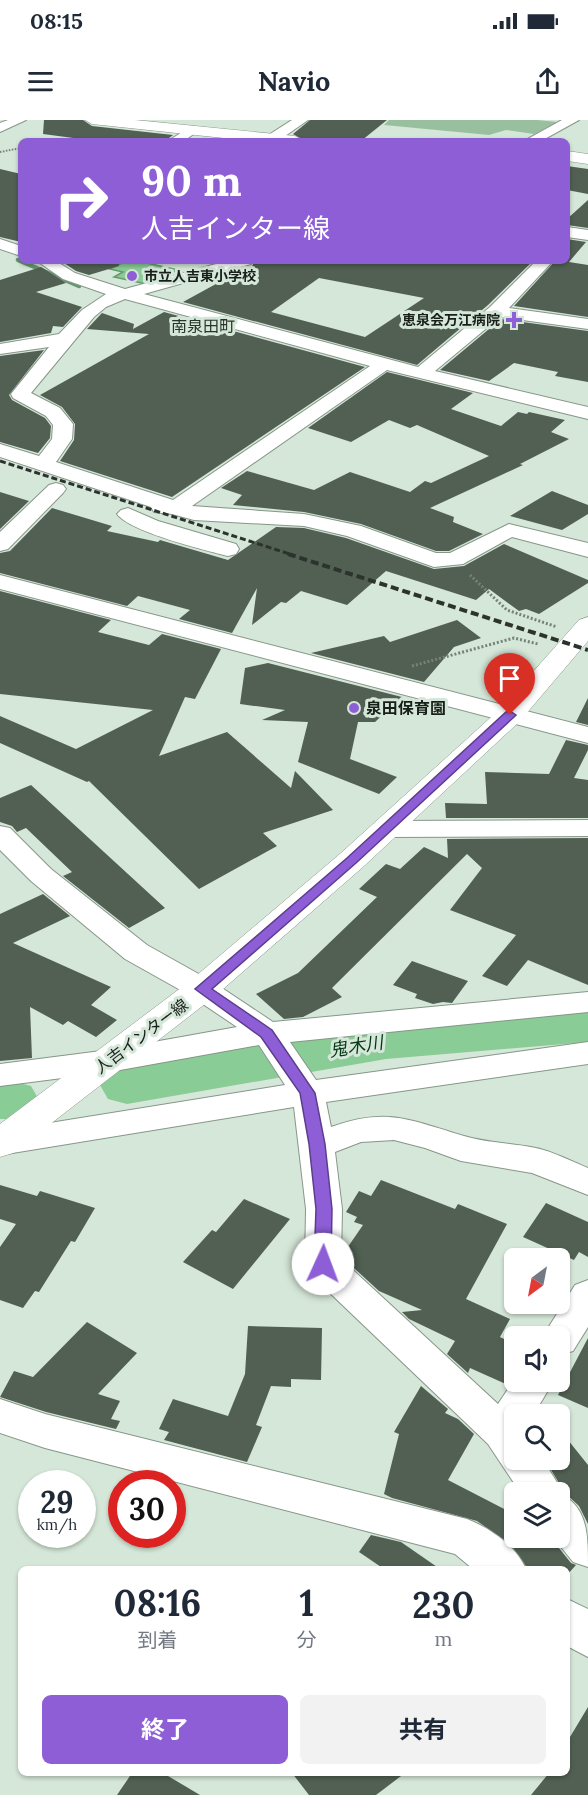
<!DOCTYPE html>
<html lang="ja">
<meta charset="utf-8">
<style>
:root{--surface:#fff;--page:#f2f2f3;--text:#1f2937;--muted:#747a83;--accent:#8e5ed7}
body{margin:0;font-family:Lora,"Noto Sans JP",serif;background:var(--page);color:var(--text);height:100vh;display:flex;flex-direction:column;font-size:22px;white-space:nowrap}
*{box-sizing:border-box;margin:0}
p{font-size:20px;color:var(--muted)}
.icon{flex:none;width:33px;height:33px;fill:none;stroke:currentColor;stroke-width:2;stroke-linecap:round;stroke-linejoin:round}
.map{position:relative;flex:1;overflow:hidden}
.side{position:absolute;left:18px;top:1446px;width:552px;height:210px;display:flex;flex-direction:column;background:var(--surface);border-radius:9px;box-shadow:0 2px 4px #0004}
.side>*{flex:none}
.hud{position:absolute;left:18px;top:18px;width:552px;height:126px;border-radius:9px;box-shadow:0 2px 4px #0004;background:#8e5ed7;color:#fff;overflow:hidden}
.needle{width:39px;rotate:212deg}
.buttons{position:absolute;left:504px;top:1128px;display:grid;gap:12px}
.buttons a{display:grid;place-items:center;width:66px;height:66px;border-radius:9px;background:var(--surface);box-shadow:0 2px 4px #0004;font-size:30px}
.speed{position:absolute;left:18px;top:1350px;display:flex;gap:12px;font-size:30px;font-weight:700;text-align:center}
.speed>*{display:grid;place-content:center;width:78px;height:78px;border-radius:50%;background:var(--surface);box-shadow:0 2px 4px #0004;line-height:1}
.speed small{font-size:15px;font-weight:400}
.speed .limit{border:9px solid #d22;background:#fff;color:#111}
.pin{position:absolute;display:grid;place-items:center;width:51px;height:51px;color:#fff;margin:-62px -26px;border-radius:50% 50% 50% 0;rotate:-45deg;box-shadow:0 0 6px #0007}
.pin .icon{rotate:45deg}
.me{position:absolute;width:66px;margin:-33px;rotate:2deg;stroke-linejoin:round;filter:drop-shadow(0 0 4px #0008)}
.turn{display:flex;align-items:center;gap:21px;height:126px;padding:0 24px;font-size:27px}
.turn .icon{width:78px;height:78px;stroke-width:2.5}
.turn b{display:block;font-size:42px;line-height:51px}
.eta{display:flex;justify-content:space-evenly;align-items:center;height:102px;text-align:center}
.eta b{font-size:36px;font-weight:700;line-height:42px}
.button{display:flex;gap:12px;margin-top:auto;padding:12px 24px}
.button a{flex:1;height:69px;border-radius:9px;background:var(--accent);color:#fff;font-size:24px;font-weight:700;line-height:69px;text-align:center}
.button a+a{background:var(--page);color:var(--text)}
.status{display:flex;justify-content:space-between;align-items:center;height:42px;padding:0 30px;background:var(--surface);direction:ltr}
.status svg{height:16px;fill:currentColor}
header{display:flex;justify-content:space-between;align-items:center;height:78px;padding:0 24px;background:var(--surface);font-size:27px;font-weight:700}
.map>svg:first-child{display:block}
</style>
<div class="status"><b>08:15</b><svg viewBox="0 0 49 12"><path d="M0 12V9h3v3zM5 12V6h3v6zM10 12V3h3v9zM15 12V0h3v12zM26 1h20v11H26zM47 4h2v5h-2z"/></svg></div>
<header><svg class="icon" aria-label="menu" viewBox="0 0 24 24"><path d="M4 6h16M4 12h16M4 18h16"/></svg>Navio<svg class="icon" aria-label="share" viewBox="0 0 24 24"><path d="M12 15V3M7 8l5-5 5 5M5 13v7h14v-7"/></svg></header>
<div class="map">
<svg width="588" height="1675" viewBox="0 0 588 1675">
<rect width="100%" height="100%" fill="#d5e7d8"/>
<path fill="#98c09e" d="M389,0H537L557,2L534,14L506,10L489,15L384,5Z"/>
<path fill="#89cc95" stroke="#679870" stroke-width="1.5" d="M126,141H138L178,150L146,164L114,157L123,152L110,149Z"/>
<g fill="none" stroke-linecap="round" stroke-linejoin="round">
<path stroke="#679870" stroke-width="4.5" d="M18,140L79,166"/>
<g fill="#89cc95" fill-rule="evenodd">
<path d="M588,886V922L386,939L127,984L108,979L100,965L108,951L127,946L386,903Z"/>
<path d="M0,961H12L31,966L39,980L31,994L12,999H0Z"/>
</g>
</g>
<g fill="#516053" fill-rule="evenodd">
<path d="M44,0H83L92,6L173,15L165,21H96L43,14Z"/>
<path d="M310,0H387L361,21H305L293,14Z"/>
<path d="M567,46L588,49V74L567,70Z"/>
<path d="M0,49L21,54V122L0,117Z"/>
<path d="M588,80V108L567,105V99Z"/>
<path d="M567,119L586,122L569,142L588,145V197L514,186L555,141H567Z"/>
<path d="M61,141H118L119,146L89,155L76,151Z"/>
<path d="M255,141H533L488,185L417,245L183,182L225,159L215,156L252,146ZM319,158L424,178L365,217L271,192Z"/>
<path d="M41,147L66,163L36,172L82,187L63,207L53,206L51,213L0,222V160Z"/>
<path d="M164,192L365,247L172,377L60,341L74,320L75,304L62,287L40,275L149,214L87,209L102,193L134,204L133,209Z"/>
<path d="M501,199L588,211V262L555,256L558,252L514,243L489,261L440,250Z"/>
<path d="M44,230L9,275L12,280L45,298L51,306L50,318L38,333L0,322V236Z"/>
<path d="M387,252L473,273L451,289L501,306L518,292L527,294L529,292L565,300L551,312L569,319L520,344L523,345L430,388L454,397L453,402L483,414L449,431H436L361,404L304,392L233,385L242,375L221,368L247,351L314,370L350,352L410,372L425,361L431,363L489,336L417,305L410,308L389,300L351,322L308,308Z"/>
<path d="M552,371L588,385V394L562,410L510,396Z"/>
<path d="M0,372L29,381L0,409Z"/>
<path d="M52,388L112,406L107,411L158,422L160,420L228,440L276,407L304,408L346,418L434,449L464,446L504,424L588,460V463L539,494L526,489L519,491L489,469L476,480L386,451L347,485L301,471L286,483L281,482L252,505L257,468L232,513L179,499L190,490L138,476L127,486L0,453V433L10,431Z"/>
<path d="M0,471L111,500L98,512L149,525L162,514L221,529L195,579L185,577L159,636L227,612L291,668L295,651L333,690L263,713L277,726L199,769L89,661L87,662L0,623V596L76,629L153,590L0,574Z"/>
<path d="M457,500L481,518L454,527L424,562L311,533L384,516L390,522Z"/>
<path d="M268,543L402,577L375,602H358L350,639L397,657L379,674L298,642L308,602L262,600L285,590L240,584L245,548Z"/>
<path d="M588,578V605L576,602Z"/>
<path d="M566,620L588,625V630L574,658L588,660V698H446L445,683L487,684L485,652L549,654Z"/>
<path d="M31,665L165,788L129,808L63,756L72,752L26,708L17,712L12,706L0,702V678Z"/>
<path d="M588,718V865L528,840L507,866L482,856L516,815L450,790L482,748L467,734L332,868L342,877L303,897L284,899L256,874L298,853L377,777L359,769L386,744L400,749L424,727L448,738L447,719Z"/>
<path d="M43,774L70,796L13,823L111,867L91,885L117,900L96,917L68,901L63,905L30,887L32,938L0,941V794Z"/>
<path d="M412,841L468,861L452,883L443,882L433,884L415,878L417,874L393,865Z"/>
<path d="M381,1060L455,1089L458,1084L507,1104L466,1179L510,1199L500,1217L514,1224V1258L508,1265L470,1248L468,1253L447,1234L455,1221L409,1199L402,1192L422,1190L379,1171L343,1138V1134L363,1105L354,1102L357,1097L346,1092L359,1071L371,1076Z"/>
<path d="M0,1065L37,1076L40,1071L95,1088L75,1122L71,1121L39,1172L35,1171L23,1188L0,1180V1127L16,1104L0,1099Z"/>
<path d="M244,1079L290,1099L233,1169L183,1142L212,1110L216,1112Z"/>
<path d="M546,1083L588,1102V1137L579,1132L574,1140L523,1117Z"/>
<path d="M87,1202L137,1233L98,1274L120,1281L111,1299L120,1301L116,1309L46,1292L0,1277L14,1251L33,1257Z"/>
<path d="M248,1206L322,1208L321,1260L291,1259V1267L271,1266L256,1305L262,1307L247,1342L164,1320L169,1312L159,1309L173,1279L228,1296L245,1254Z"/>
<path d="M588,1218V1288L558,1275Z"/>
<path d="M421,1266L448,1289L445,1293L458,1299L474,1314L448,1360L514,1394V1418H551L571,1443L576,1445L567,1455V1449H528L510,1424L477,1401L392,1378L384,1374L399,1314L394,1312Z"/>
<path d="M560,1310L588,1345V1404L579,1386L565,1373L545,1340H560Z"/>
<path d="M371,1415L401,1422L440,1449H384L359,1432Z"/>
<path d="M588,1587V1675H531L549,1653H567V1622Z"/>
<path d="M132,1653H163L200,1675H117Z"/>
<path d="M292,1653H405L376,1675H309Z"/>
</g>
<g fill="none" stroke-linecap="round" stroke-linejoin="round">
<g stroke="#869689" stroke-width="2">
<g id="minor">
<path d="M8,0H26L0,12V3Z"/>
<path d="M292,0H308L278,21H267V16Z"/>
<path d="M562,0H579L541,21H524Z"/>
<path d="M192,6L199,10L184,21H168Z"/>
<path d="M567,107L588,110V120L567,117Z"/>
<path d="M0,119L21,126V136L0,129Z"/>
<path d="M37,141H56L75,153L125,169L227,141H253L251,144L144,174L418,247L490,187L536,141H553L509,188L588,199V209L500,197L435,251L588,287V299L387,250L192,386L304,394L361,406L436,433H450L509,404L588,423V437L512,417L463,444L434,447L347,416L304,406L194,400L172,394L154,392L151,387L0,337V324L39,336L52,319L53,305L46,296L13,278L11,274L49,227L0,234V224L59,214L82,190L106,174L63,159ZM125,179L370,246L173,380L56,342L72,319L73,304L60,288L31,273L94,197L106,187Z"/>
<path d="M56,363L63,365L66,369L63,373L8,429L0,431V412L49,365Z"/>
<path d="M128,388L158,401L236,424L239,429L236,434L228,436C204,430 130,412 117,394L121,390Z"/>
<path d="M0,455L588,607V623L0,469Z"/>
<path d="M588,700V716L386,717L376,715L372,709L376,703L386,701Z"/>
<path d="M0,706L10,708L51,749L147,825L213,862L273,902L588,872V892L290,922L316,960L588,922V944L326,982L331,1007C388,987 409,1000 464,1016C487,1023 513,1023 536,1028C554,1032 571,1041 588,1048V1075L532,1053L461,1041L425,1028L394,1020L361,1022L335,1032L342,1089L341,1139L498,1284L514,1260V1262H553L534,1294H514V1340H543L563,1372L562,1375C588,1388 588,1416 588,1447L573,1442L554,1418H560V1372H520L488,1324L310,1154L305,1144L306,1089L294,987L0,1035V1011L285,965L259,925L109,952L0,966V944L109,930L237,907L191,876L125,839L31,761L0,730Z"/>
<path d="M588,1160V1207L573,1231L560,1235V1216H543L575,1165Z"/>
<path d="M0,1279L45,1294L467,1399C490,1408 516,1426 526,1449H473L455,1434L45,1328L0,1313Z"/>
<path d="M567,1479L588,1489V1537L567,1526Z"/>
</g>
</g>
<g stroke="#869689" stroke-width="1">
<path id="major" d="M588,497V521L520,601L363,747L214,877L13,1033L0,1037V1004L190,861L341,733L500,589L579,500Z"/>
</g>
<g stroke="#869689" stroke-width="1">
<g id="highway">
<path d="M85,0H135L295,16L303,21H252L92,4Z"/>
<path d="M567,31L588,34V44L567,41Z"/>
</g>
</g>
<path stroke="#768278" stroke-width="2" stroke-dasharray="1.5 1.5" stroke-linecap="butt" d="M0,32L21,28"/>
<g stroke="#768278" stroke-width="3" stroke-dasharray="2 2" stroke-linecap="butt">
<path d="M470,455L507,490L557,507"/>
<path d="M412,546L514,518L538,524"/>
</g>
<use href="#minor" fill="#fff" fill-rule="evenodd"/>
<use href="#major" fill="#fff" fill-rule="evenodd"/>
<use href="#highway" fill="#fff" fill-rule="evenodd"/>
<path stroke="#2c332d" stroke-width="3" stroke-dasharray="6 3" stroke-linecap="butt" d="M0,341L293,435"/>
<path stroke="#2c332d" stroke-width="4" stroke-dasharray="8 4" stroke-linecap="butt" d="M288,434L588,530"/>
</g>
<path fill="#8e5ed7" stroke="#5c3d8c" stroke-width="1.5" d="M510,591L516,595L514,597L356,743L212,869L272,910L315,973L325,1024L332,1089L331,1144L328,1149L323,1151L317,1149L314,1144L316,1089L309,1024L300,973L261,917L195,869L347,738L506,592Z"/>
<g fill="#8e5ed7" stroke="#d5e7d8" stroke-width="2">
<circle cx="132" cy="156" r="6"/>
<path d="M511 191h6v6h6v6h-6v6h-6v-6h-6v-6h6z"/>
<circle cx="354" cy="588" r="6"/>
</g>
<g text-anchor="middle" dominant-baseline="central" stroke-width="6" stroke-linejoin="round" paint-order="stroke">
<g font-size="14" font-weight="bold" fill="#181e19" stroke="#d5e7d8" text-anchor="start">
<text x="144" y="156">市立人吉東小学校</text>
<text x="500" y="200" text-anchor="end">恵泉会万江病院</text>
</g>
<g font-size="16" fill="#28362a" stroke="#d5e7d8">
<text x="203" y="206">南泉田町</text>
</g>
<g font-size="16" font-weight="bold" fill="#181e19" stroke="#d5e7d8" text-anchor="start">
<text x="366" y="588">泉田保育園</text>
</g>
<g font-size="16" fill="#181e19" stroke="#d5e7d8">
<text transform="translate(141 916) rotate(-37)">人吉インター線</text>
</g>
<g font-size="18" font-style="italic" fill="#053916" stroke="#d5e7d8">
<text transform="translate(356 926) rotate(-9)">鬼木川</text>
</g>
</g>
</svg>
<div class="buttons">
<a><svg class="needle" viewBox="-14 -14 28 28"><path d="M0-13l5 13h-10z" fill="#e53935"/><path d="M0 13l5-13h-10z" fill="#747a83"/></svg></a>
<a><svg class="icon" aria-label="sound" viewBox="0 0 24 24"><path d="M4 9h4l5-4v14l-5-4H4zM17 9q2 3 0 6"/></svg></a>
<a><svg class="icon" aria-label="search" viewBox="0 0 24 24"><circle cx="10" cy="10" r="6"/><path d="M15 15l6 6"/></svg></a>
<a><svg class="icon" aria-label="layers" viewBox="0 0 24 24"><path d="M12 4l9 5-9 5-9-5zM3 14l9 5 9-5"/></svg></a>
</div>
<div class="speed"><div>29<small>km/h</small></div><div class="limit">30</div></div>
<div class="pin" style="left:510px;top:595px;background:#d93025"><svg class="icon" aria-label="arrive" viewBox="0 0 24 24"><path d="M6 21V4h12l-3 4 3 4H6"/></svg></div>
<svg class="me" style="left:323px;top:1144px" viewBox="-20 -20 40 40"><circle r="19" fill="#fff"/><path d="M0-13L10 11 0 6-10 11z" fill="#8e5ed7"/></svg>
<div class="hud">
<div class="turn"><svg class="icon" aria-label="right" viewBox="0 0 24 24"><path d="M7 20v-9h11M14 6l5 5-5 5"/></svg><div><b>90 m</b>人吉インター線</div></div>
</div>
<section class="side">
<div class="eta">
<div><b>08:16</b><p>到着</p></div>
<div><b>1</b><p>分</p></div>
<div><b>230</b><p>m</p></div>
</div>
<div class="button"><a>終了</a><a>共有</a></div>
</section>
</div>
